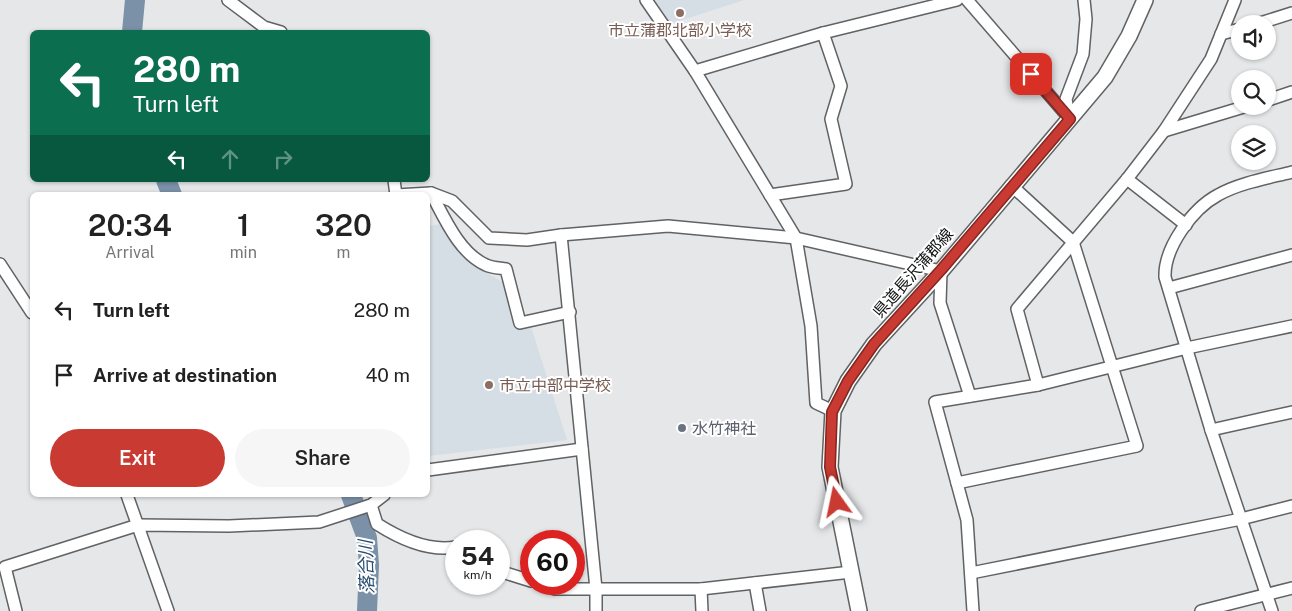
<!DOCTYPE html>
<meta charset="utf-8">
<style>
:root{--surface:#fff;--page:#f6f6f6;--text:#222;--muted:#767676;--accent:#c83a32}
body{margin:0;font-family:"Public Sans","Noto Sans JP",sans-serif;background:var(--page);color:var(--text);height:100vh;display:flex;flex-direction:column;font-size:19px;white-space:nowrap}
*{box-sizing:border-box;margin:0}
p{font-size:16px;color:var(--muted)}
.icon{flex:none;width:28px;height:28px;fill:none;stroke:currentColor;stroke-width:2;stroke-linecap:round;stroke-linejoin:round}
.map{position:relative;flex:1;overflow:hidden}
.drawer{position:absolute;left:30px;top:192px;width:400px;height:305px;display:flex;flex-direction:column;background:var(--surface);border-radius:8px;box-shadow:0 1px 4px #0004}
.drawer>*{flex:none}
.top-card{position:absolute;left:30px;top:30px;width:400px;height:152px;border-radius:8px;box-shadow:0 1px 4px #0004;background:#0b6e4f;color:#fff;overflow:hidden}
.tools{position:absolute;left:1231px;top:15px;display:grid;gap:10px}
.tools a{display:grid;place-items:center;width:45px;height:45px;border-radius:50%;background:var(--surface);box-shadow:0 1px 4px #0004;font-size:25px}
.speed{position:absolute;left:445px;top:530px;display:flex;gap:10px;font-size:25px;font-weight:700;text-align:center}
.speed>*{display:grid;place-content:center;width:65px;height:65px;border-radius:50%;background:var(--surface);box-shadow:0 1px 4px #0004;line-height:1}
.speed small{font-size:12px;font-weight:400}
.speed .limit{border:8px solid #d22;background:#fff;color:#111}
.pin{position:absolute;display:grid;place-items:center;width:42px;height:42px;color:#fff;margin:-21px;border-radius:10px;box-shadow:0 2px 8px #0006}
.me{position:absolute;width:55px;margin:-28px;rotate:348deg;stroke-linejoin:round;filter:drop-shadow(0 0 4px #0008)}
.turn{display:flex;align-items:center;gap:18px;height:105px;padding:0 20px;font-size:22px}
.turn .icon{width:65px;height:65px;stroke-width:2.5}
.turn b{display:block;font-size:35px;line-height:42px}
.lanes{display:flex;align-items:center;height:48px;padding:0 20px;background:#0003;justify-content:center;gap:25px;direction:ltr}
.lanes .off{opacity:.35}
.eta{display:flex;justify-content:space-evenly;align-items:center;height:85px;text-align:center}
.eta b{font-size:30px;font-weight:600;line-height:35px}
.primary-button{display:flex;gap:10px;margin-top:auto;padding:10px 20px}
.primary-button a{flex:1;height:58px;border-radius:30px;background:var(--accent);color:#fff;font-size:20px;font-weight:600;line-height:58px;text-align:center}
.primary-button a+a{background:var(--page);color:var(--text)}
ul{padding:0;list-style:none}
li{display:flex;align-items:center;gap:15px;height:65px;padding:0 20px}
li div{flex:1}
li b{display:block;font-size:19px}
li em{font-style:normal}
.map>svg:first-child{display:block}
</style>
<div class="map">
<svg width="1292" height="611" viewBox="0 0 1292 611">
<rect width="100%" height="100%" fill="#e5e7e9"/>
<g fill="#d5dde5">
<path d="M647,0H744L664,26Z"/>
<path d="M442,224L471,263L504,283L517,329L531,327L567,440L428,456V226Z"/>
</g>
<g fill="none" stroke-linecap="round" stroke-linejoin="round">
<g stroke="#7b91a8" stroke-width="20">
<path d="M132,32L135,0"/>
<path d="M166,180L172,195"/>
<path d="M351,495L367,538L369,565L367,611"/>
</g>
<g stroke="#606264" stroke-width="14">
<g id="minor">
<path d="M228,0L264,27L281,32"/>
<path d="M646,0L695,71L796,238L811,326L816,403L833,411"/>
<path d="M967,0L1070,119"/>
<path d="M1235,0L1211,59L1164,131L1247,106"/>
<path d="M1257,24L1292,13"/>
<path d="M1221,34L1240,29"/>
<path d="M695,71L823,33L957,0"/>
<path d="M1268,100L1292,92"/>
<path d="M1069,117L1066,99L1083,54L1086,19L1084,0"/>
<path d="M1127,179L1186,225"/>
<path d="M394,180L396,195L431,193L452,201L489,238L527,240L561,235L668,226L796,238L941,271L940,303L970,396"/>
<path d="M431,193C444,217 459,253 486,265C492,268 500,268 506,269L520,323L570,312"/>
<path d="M770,195L846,184L831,119L841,86L823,33"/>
<path d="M561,235L596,589V611"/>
<path d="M0,264L32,313"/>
<path d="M1169,288L1292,255"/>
<path d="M1038,385L1017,309L1127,179L1164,131"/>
<path d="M1211,430L1292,412"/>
<path d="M428,470L582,449"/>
<path d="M957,483L1137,446L1073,242L1011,185"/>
<path d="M127,495L168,611"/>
<path d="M371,505L377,524C399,538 429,552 456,547"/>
<path d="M499,571L531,581"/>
<path d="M971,573L1241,519L1292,506"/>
<path d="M755,583L760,611"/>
<path d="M539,584L555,589H701L851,572"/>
<path d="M701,589L702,611"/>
<path d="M16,611L5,567L138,525L229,526L319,522L371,505L384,495"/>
<path d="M973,611L967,520L935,402L1038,385L1187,348L1292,326"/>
<path d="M1201,611L1292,588"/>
<path d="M1272,611L1211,430L1165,277C1164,248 1192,209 1218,195C1239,183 1268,178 1292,172"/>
</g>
</g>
<g stroke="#606264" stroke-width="18">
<path id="major" d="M859,611L830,467L833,411L848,381L874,344L941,271L1105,77L1129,36L1145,0"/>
</g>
<use href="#minor" stroke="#fff" stroke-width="11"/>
<use href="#major" stroke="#fff" stroke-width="15"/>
</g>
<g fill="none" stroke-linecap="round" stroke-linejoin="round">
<g stroke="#822620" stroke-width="12">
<path id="route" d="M837,502L830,467L832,412L848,381L874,344L941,270L1070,119L1031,74"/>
</g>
<use href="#route" stroke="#c83a32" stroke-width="9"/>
</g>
<g fill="#8d6e63" stroke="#fff" stroke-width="2">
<circle cx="680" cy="13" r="5"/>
<circle cx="489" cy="385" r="5"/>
</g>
<circle fill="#6b7280" stroke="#fff" stroke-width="2" cx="682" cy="428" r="5"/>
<g text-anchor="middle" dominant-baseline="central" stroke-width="4" stroke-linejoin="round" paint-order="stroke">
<g font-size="16" fill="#785e54" stroke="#fff">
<text x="680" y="30">市立蒲郡北部小学校</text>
<text x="499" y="385" text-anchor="start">市立中部中学校</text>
</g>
<g font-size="16" fill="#101112" stroke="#fff">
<text transform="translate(913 273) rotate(-49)">県道長沢蒲郡線</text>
</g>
<g font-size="16" fill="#5b616d" stroke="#fff" text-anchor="start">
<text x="692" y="428">水竹神社</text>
</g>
<g font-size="18" font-style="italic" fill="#294d70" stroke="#fff">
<text transform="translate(366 567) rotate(-92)">落合川</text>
</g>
</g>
</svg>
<div class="tools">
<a><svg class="icon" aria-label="sound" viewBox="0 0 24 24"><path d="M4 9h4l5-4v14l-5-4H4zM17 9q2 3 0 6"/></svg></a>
<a><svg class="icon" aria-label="search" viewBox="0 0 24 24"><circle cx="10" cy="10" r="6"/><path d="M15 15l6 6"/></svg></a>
<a><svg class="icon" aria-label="layers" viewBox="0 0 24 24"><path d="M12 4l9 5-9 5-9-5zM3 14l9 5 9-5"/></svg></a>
</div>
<div class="speed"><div>54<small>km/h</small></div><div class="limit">60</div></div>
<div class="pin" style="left:1031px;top:74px;background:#d93025"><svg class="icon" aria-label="arrive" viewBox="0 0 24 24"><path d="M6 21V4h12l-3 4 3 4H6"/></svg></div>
<svg class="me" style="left:837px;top:502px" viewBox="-20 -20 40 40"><path d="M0-17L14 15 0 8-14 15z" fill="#c83a32" stroke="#fff" stroke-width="4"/></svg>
<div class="top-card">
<div class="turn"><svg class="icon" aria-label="left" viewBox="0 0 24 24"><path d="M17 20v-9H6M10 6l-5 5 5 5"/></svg><div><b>280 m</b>Turn left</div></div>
<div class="lanes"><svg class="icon" aria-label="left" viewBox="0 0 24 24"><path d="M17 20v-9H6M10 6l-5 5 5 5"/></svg><svg class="icon off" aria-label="ahead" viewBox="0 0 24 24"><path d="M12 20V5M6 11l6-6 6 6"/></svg><svg class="icon off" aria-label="right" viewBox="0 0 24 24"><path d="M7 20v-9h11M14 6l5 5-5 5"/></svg></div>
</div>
<section class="drawer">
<div class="eta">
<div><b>20:34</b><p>Arrival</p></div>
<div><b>1</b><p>min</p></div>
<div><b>320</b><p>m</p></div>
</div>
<ul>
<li><svg class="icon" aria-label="left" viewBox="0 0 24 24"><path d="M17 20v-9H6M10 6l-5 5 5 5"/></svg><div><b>Turn left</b></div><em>280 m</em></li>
<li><svg class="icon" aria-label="arrive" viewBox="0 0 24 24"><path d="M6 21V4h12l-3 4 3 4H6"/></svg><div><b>Arrive at destination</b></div><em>40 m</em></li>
</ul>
<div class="primary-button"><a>Exit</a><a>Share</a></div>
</section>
</div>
